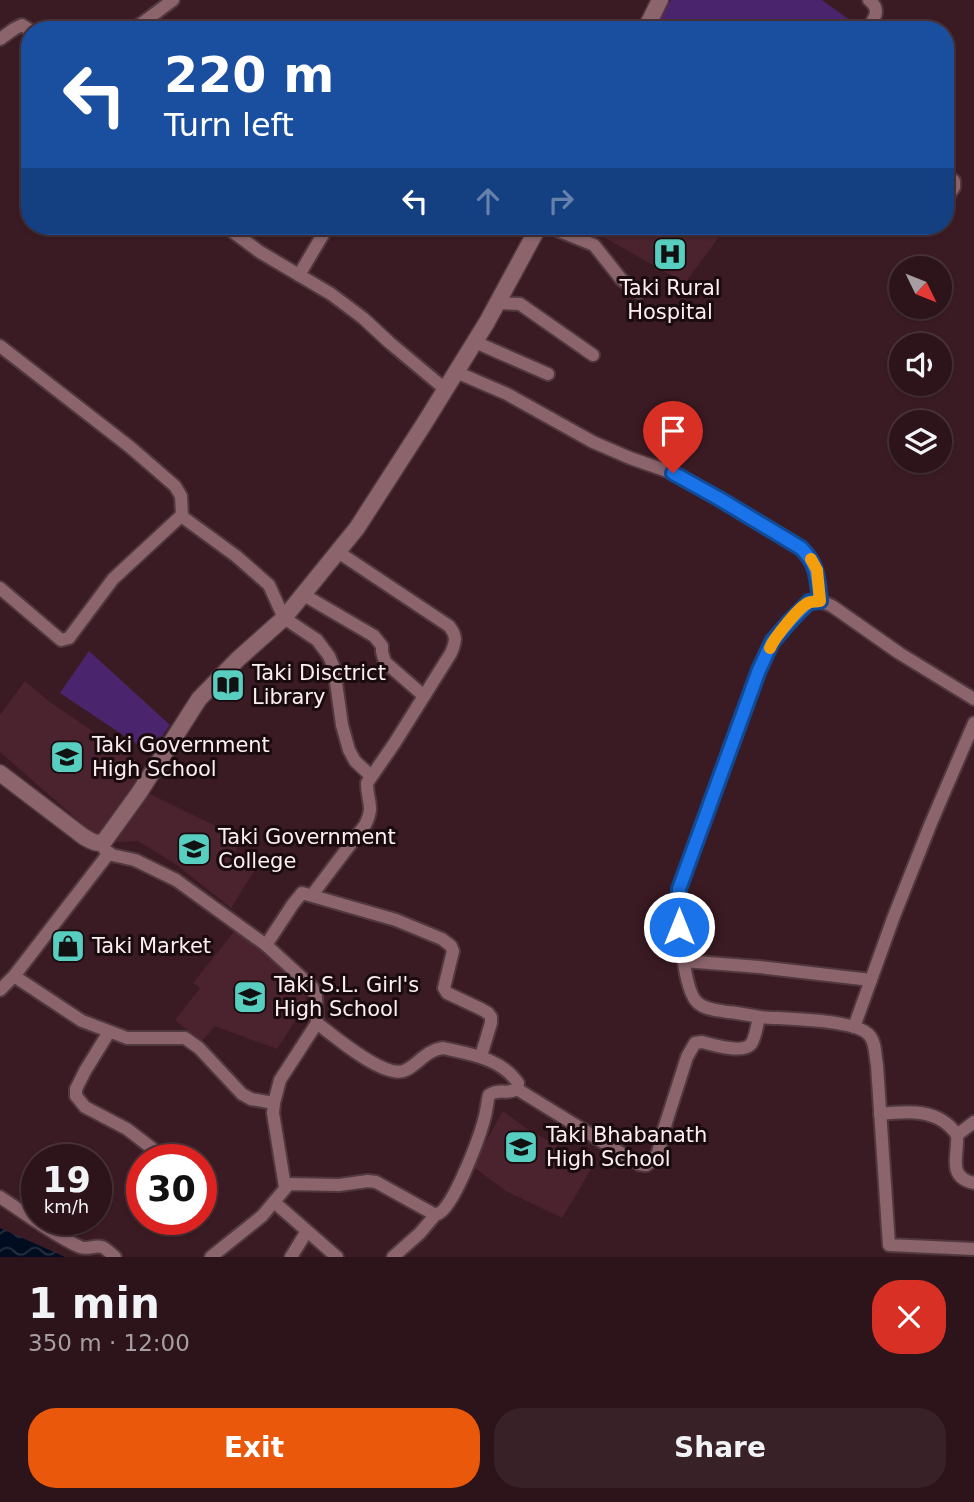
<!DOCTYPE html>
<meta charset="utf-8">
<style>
:root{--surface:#2c141a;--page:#382127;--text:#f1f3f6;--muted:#a69ea2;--line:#483339;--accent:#ea580c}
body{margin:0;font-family:"DejaVu Sans",sans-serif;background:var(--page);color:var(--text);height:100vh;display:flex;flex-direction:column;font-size:26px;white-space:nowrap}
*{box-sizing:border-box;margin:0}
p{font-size:23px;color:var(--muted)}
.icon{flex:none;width:38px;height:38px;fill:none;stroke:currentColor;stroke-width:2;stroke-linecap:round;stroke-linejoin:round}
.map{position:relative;height:1257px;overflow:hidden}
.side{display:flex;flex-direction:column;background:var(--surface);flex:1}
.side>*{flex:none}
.guide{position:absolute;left:21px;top:21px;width:933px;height:214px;border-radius:28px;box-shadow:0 2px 5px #0004,0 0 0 2px var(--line);background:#1a4fa0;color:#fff;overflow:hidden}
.needle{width:46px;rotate:133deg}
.controls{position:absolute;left:889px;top:256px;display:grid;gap:14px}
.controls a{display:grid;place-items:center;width:63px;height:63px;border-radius:50%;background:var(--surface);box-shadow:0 2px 5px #0004,0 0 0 2px var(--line);font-size:35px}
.speed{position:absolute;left:21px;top:1144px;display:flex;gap:14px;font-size:35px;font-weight:700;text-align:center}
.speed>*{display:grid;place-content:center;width:91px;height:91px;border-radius:50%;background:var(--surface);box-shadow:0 2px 5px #0004,0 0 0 2px var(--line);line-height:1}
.speed small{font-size:18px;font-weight:400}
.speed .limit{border:10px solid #d22;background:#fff;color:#111}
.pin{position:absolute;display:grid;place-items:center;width:60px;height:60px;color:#fff;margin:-72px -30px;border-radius:50% 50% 50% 0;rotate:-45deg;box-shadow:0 0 7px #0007}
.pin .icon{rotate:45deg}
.me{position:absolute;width:77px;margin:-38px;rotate:0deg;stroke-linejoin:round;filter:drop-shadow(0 0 5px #0008)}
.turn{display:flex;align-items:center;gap:24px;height:147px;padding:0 28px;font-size:32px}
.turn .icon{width:91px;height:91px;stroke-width:2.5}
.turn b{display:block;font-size:49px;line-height:60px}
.lanes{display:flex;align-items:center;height:66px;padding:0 28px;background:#0003;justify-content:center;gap:35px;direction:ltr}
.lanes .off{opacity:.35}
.round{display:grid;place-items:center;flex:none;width:74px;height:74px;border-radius:28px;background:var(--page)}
.head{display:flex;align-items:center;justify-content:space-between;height:119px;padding:0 28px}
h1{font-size:42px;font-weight:700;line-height:52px}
.action{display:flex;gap:14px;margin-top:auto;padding:14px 28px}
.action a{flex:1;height:80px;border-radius:28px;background:var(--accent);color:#fff;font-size:28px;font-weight:700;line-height:80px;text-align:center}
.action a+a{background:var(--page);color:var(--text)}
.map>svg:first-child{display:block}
</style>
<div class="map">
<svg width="974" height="1257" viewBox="0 0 974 1257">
<defs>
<pattern id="water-waves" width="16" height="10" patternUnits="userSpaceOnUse" patternTransform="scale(1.75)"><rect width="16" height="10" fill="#000d20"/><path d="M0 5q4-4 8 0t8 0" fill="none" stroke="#263141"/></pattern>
</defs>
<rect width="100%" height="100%" fill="#3b1b23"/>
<g fill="#4b232e">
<path d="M584,226H727L685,283Z"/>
<path d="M25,681L50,702L136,761L140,767L137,788L102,841L0,752V715Z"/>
<path d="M144,791L242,839L233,855L254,871L231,908L177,865L138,841L107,843Z"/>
<path d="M237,928L307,985L305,1006L277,1049L215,1026L202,1041L175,1020L200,988L193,983Z"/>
<path d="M503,1111L527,1129L593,1166L562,1218L506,1191L472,1166Z"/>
</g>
<g fill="#4b246e">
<path d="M671,0H822L854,23L849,30H666L657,24Z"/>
<path d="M89,651L170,725L150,753L60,693Z"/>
</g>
<path fill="url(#water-waves)" d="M0,1228L65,1257H0Z"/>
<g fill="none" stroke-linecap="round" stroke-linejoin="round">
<g stroke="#51383f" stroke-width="16">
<g id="minor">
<path d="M133,30L173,0"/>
<path d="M867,30C874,19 882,10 869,0"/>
<path d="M0,39L14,29L22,25L30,30"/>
<path d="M945,174L954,181V187L945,201"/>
<path d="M225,226L260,252L331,294L363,318L390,343L445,389"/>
<path d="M547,226L594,245L621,279L639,292"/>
<path d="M299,275L328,226"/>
<path d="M497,303L520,304L593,355"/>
<path d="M475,342L548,374"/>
<path d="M0,346L130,447L175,486L181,496L182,515L184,518L236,556L269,585L284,618L317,640L329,656L334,668L342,725L349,750L355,761L371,776"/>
<path d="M456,372L507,394L593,442L630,458L673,473L718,498L801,548C818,565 818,577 820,601"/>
<path d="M0,588L61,640L69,638L113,579L182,515"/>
<path d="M304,595L374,636L382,646V652L385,662L424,696"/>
<path d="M974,699L899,653L832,606L820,601L809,602L772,642L759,670L679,889C678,910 682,991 698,1003C706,1010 718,1010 728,1012C739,1013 749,1015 760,1017C782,1019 856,1019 869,1035C876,1042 875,1056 877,1065L889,1245L974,1249"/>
<path d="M101,843L105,850L112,855L135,860L176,880L266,945L312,987L316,996L317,1023L280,1080L274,1103L273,1113L285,1187"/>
<path d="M109,853L14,976L82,1021L127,1038H185L199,1048L242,1094L251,1099L274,1103"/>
<path d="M312,895L365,825C375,806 367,802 367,783L394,744L451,653C456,641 457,636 449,626L338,552"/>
<path d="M266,945L293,904L302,893L396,920L442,939L451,946L453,951L444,988L447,993L481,1009L488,1013L491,1017V1023L481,1056"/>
<path d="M684,961L759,967L871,980"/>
<path d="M0,990L14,976"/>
<path d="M854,1027L894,916L931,823L974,723"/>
<path d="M109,1032L85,1071L76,1089V1096L85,1107L127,1129L162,1156"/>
<path d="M517,1089L624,1155L639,1164L646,1165L653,1160L658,1153L664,1129L687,1057L695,1043L702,1042C713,1045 743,1054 751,1044C756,1037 757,1025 759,1017"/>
<path d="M880,1114C907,1111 939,1108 957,1135C959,1154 946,1177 974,1183"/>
<path d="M957,1135L974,1122"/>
<path d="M0,1197C25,1213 53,1235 80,1247C88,1250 94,1245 102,1247C106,1248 111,1254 115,1257"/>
<path d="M274,1202L337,1257"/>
<path d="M211,1257L262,1216L289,1184L339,1185L368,1181L376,1182L432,1213C433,1214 435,1214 437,1214C453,1211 481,1133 485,1116C487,1109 487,1102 489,1095C500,1088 507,1095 517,1089L518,1083C501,1058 470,1054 443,1048C427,1050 419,1063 406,1070C386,1081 333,1035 317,1023"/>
<path d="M291,1257L307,1231"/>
<path d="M393,1257L420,1233L436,1214"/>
</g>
</g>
<g stroke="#51383f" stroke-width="19">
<g id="tertiary">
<path d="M645,30L660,0"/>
<path d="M0,773L84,837C92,841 97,846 105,840L139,793L199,699L238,659L284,618L357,528L424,424L487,322L539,226"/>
</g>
</g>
<use href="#minor" stroke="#8b646c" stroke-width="12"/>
<use href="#tertiary" stroke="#8b646c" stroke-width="16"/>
</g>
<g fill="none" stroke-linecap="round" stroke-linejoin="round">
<g stroke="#114b97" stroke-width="18">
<path id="route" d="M673,473L718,498L801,548C818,565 817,577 820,601L809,602L791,620L772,642L759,670L679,889V927"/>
</g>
<use href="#route" stroke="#1a73e8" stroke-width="12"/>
<path stroke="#f59e0b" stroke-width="12" d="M770,648C774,638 799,607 808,603C809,602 818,601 820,601L817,570L811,559"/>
</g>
<defs>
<g id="hospital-square" transform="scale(1.75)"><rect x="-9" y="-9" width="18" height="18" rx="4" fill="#58cec0" stroke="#190b0e"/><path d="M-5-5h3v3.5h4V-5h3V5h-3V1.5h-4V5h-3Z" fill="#111"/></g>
<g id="library-square" transform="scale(1.75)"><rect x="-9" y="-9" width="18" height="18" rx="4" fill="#58cec0" stroke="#190b0e"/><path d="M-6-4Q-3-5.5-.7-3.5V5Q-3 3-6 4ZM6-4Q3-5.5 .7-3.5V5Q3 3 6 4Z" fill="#111"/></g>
<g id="school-square" transform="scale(1.75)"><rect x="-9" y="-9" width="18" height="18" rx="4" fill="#58cec0" stroke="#190b0e"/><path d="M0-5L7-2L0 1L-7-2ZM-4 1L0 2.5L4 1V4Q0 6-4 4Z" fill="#111"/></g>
<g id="university-square" transform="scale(1.75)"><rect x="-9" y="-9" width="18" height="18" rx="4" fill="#58cec0" stroke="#190b0e"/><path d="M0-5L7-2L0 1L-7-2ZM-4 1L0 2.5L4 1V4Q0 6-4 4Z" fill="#111"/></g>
<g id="shop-square" transform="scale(1.75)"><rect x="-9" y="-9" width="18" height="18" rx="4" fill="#58cec0" stroke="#190b0e"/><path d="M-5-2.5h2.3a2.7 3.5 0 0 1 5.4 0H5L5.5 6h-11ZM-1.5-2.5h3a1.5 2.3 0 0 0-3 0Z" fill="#111"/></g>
</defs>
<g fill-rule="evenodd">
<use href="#hospital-square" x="670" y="254"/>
<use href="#library-square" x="228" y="685"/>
<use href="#school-square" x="67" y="757"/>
<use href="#university-square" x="194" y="849"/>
<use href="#shop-square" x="68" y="946"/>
<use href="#school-square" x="250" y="997"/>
<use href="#school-square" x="521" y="1147"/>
</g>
<g text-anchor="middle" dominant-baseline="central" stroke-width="6" stroke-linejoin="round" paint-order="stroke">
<g font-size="21" fill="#fdeff1" stroke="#190b0e" text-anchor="start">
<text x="670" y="288" text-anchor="middle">Taki Rural<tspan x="670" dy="24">Hospital</tspan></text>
<text x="252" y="673">Taki Disctrict<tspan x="252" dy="24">Library</tspan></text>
<text x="92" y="745">Taki Government<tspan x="92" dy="24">High School</tspan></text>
<text x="218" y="837">Taki Government<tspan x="218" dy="24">College</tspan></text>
<text x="92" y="946">Taki Market</text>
<text x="274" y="985">Taki S.L. Girl's<tspan x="274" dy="24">High School</tspan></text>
<text x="546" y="1135">Taki Bhabanath<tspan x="546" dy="24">High School</tspan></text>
</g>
</g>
</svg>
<div class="controls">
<a><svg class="needle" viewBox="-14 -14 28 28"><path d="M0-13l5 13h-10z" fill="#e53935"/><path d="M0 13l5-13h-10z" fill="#a69ea2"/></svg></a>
<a><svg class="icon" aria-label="sound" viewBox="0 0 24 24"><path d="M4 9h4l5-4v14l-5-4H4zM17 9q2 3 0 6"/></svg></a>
<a><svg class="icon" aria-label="layers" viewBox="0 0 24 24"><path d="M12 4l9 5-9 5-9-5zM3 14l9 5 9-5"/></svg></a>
</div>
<div class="speed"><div>19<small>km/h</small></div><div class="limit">30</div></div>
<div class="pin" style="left:673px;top:473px;background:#d93025"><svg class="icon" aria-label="arrive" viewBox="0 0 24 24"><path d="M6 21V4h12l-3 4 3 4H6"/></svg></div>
<svg class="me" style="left:679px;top:927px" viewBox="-20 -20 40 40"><circle r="17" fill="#1a73e8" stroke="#fff" stroke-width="3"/><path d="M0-11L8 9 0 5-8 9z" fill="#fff"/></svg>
<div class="guide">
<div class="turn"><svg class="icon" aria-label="left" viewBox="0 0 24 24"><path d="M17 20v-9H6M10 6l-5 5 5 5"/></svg><div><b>220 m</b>Turn left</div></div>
<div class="lanes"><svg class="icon" aria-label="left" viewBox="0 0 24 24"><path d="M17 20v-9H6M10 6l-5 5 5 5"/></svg><svg class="icon off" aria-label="ahead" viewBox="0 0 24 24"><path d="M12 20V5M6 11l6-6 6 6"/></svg><svg class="icon off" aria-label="right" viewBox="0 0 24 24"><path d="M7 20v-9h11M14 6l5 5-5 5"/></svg></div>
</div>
</div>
<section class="side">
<div class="head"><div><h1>1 min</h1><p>350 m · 12:00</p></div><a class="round" style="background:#d93025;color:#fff"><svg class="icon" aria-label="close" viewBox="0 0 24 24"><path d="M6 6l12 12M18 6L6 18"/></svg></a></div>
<div class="action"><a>Exit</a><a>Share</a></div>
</section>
